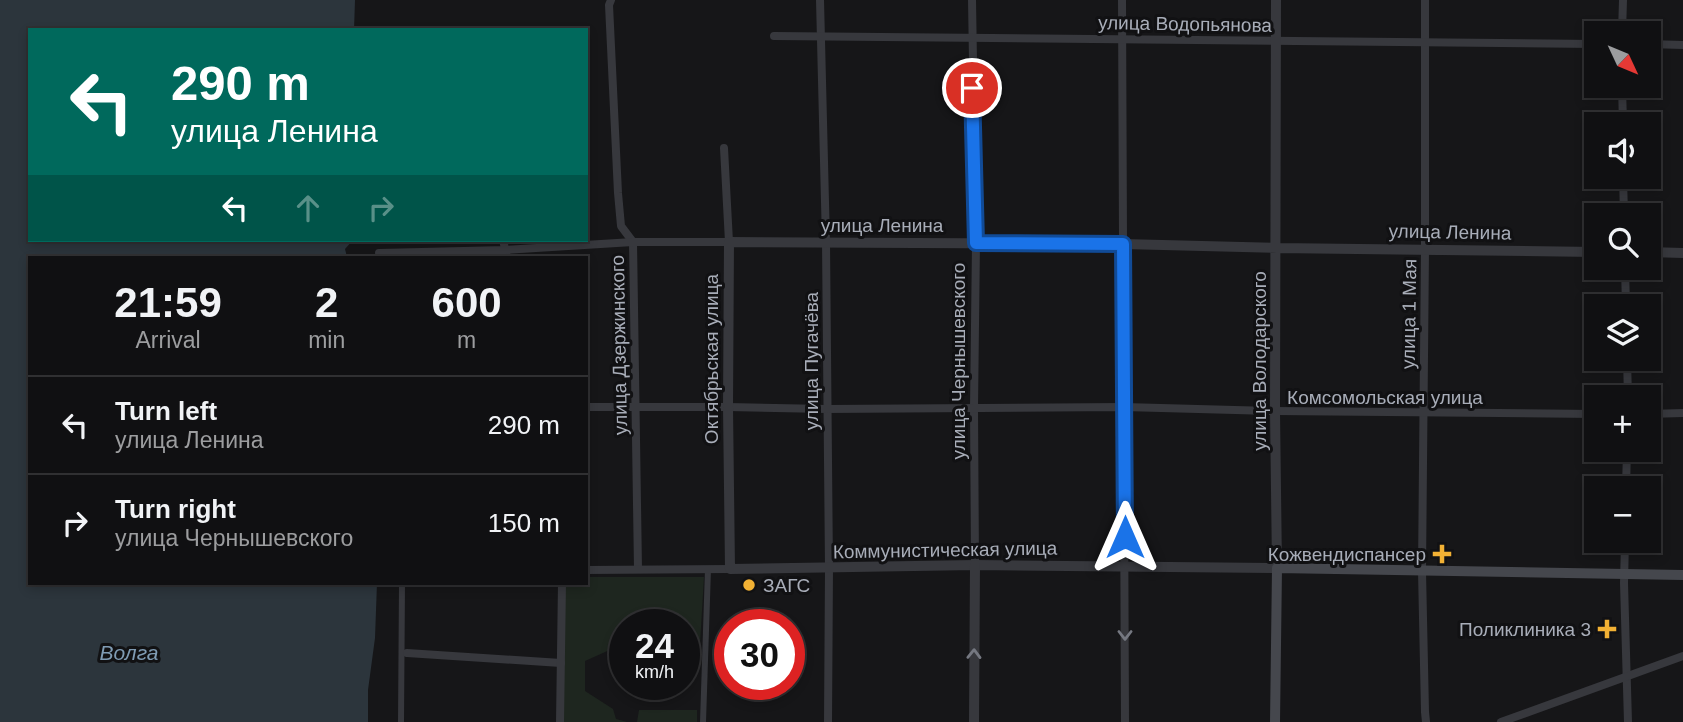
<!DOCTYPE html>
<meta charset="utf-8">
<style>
:root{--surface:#101012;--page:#1e1e20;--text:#f1f3f6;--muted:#9c9d9f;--line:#303032}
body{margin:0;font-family:Helvetica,sans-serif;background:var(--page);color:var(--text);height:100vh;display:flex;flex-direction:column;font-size:26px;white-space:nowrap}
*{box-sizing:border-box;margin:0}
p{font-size:23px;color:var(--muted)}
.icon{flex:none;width:38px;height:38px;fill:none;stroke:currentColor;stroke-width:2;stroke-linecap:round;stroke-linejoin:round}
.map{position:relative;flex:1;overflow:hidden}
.sheet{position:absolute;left:28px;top:256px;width:560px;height:329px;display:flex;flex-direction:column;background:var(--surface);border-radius:0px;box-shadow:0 4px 10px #0003,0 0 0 2px var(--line)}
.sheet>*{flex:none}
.hud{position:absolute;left:28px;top:28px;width:560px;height:214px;border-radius:0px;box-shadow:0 4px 10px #0003,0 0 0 2px var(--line);background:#00695c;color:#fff;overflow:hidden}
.needle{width:46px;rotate:134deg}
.buttons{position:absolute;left:1584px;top:21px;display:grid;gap:14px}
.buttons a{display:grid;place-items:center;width:77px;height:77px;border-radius:0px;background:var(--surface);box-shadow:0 4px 10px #0003,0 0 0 2px var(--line);font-size:35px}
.speed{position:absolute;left:609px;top:609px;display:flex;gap:14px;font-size:35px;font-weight:700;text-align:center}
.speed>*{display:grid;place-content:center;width:91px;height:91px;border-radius:50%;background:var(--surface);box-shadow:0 4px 10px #0003,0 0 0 2px var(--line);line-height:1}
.speed small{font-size:18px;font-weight:400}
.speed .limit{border:10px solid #d22;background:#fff;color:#111}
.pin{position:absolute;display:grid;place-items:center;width:60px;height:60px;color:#fff;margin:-30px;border:4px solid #fff;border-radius:50%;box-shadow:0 2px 7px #0007}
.me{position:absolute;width:77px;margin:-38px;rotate:0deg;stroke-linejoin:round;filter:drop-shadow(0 0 5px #0008)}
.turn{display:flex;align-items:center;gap:24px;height:147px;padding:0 28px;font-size:32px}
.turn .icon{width:91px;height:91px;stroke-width:2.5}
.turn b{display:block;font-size:49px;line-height:60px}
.lanes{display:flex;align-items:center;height:66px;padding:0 28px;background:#0003;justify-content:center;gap:35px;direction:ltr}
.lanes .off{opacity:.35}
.eta{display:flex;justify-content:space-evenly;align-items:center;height:119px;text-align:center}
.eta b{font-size:42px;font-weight:800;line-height:49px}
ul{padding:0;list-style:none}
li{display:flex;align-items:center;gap:21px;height:98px;padding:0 28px;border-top:2px solid var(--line)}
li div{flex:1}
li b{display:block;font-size:26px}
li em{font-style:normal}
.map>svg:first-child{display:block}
</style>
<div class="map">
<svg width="1683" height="722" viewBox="0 0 1683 722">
<rect width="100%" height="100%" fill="#161618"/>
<g fill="#1e261f">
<path d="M586,577H704L700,644H684V625H625V635L615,637L614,648L585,661V691L613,709L616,719L627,722H564V583H586Z"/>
<path d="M639,710H697V722H637Z"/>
</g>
<path fill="#2c353c" d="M0,0H355L354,30H30V240H353L345,249L347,257H30V583H377L375,638L368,690V722H0Z"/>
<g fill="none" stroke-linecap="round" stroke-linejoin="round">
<g stroke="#37383d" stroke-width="6">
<path d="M401,722L402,583"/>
<path d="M703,722L708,569"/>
</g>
<g stroke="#37383d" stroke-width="8">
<path d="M611,0L609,5L618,193L621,226L633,242L638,569"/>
<path d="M820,0L826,242L829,569L828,722"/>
<path d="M972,0L976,243L974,408L975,565"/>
<path d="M1122,0L1125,722"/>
<path d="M1425,0V249L1422,571L1425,712L1426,722"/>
<path d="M1622,33L1623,0"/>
<path d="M774,36L1596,44"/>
<path d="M1648,44L1683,45"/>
<path d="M1622,86L1623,124"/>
<path d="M1623,177L1624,215"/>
<path d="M503,240L507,257"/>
<path d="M379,253L505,250L633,242H729L724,148"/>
<path d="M1625,268L1626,306"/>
<path d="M1627,359L1628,397"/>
<path d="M586,407H728L826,409L1124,407L1275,411L1596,414"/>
<path d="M1648,414L1683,413"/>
<path d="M1626,488L1627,450"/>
<path d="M1625,541L1624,583L1628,722"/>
<path d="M586,570L730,569"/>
<path d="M407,653L561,663"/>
<path d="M560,722L562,583"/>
<path d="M1501,722L1683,656"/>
</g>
<g stroke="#37383d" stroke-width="10">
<path d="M1276,0L1275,411L1277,568L975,565L730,569L728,407L729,242L1123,244L1277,248L1596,252"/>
<path d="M1648,252L1683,253"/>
<path d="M974,722L975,565"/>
</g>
<path stroke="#45474d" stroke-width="10" d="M1275,722L1277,568L1683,575"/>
</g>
<defs><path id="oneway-chevron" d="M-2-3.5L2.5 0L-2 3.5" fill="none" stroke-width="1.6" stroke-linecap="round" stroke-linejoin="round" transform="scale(1.75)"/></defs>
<g stroke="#757881">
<use href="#oneway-chevron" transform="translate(1125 635) rotate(90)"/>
<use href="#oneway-chevron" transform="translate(974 654) rotate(-89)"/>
</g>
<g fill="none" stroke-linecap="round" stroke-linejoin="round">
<g stroke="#114b97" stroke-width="18">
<path id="route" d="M972,88L976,243L1123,244L1125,537"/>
</g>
<use href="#route" stroke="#1a73e8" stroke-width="12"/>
</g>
<g fill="#f2b134" stroke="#111113" stroke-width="2.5">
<path d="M1438.5 543.5h7v7h7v7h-7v7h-7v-7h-7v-7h7z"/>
<circle cx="749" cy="585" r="7"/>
<path d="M1603.5 618.5h7v7h7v7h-7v7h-7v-7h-7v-7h7z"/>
</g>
<g text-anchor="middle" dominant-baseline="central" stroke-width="6" stroke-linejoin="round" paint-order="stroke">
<g font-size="19" fill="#a8adb8" stroke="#111113">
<text transform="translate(1185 24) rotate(1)">улица Водопьянова</text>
<text x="882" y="225">улица Ленина</text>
<text transform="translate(1450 232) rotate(1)">улица Ленина</text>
<text transform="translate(1409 314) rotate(-89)">улица 1 Мая</text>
<text transform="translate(619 345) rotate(-91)">улица Дзержинского</text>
<text transform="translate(711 359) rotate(-90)">Октябрьская улица</text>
<text transform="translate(811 361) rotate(-90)">улица Пугачёва</text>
<text transform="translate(958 361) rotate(-90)">улица Чернышевского</text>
<text transform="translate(1259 361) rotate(-90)">улица Володарского</text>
<text x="1385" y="397">Комсомольская улица</text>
<text transform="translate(945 550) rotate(-1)">Коммунистическая улица</text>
</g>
<g font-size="19" fill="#a8adb8" stroke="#111113" text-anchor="end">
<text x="1426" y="554">Кожвендиспансер</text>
<text x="763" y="585" text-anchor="start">ЗАГС</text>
<text x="1591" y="629">Поликлиника 3</text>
</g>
<g font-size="21" font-style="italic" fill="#7f9bb3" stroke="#111113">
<text x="129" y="652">Волга</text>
</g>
</g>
</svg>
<div class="buttons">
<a><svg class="needle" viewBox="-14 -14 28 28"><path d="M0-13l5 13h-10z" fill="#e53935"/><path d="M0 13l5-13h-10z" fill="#9c9d9f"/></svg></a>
<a><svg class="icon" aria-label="sound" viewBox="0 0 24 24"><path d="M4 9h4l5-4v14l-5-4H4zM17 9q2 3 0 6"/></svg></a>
<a><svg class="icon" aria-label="search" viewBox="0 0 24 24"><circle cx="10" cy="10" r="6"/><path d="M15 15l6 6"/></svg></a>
<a><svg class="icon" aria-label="layers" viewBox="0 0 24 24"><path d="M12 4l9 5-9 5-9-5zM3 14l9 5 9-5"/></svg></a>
<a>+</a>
<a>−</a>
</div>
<div class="speed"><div>24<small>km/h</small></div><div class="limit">30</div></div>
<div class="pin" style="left:972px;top:88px;background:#d93025"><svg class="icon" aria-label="arrive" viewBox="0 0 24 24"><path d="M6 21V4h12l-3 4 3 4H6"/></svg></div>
<svg class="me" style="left:1125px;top:537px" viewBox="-20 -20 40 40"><path d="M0-17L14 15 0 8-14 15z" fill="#1a73e8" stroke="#fff" stroke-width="4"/></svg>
<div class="hud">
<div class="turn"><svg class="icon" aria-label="left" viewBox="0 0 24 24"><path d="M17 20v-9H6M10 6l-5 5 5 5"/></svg><div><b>290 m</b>улица Ленина</div></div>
<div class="lanes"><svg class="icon" aria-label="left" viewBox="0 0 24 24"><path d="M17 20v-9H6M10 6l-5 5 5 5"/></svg><svg class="icon off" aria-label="ahead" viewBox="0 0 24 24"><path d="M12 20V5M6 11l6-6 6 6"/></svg><svg class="icon off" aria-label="right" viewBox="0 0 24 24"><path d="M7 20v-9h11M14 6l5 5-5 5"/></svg></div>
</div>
<section class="sheet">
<div class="eta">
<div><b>21:59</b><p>Arrival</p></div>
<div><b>2</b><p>min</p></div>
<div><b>600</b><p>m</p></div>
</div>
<ul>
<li><svg class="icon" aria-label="left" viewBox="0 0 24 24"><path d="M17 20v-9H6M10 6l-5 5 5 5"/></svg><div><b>Turn left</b><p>улица Ленина</p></div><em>290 m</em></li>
<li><svg class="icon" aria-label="right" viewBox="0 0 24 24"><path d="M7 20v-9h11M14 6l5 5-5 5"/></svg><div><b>Turn right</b><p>улица Чернышевского</p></div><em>150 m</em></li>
</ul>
</section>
</div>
